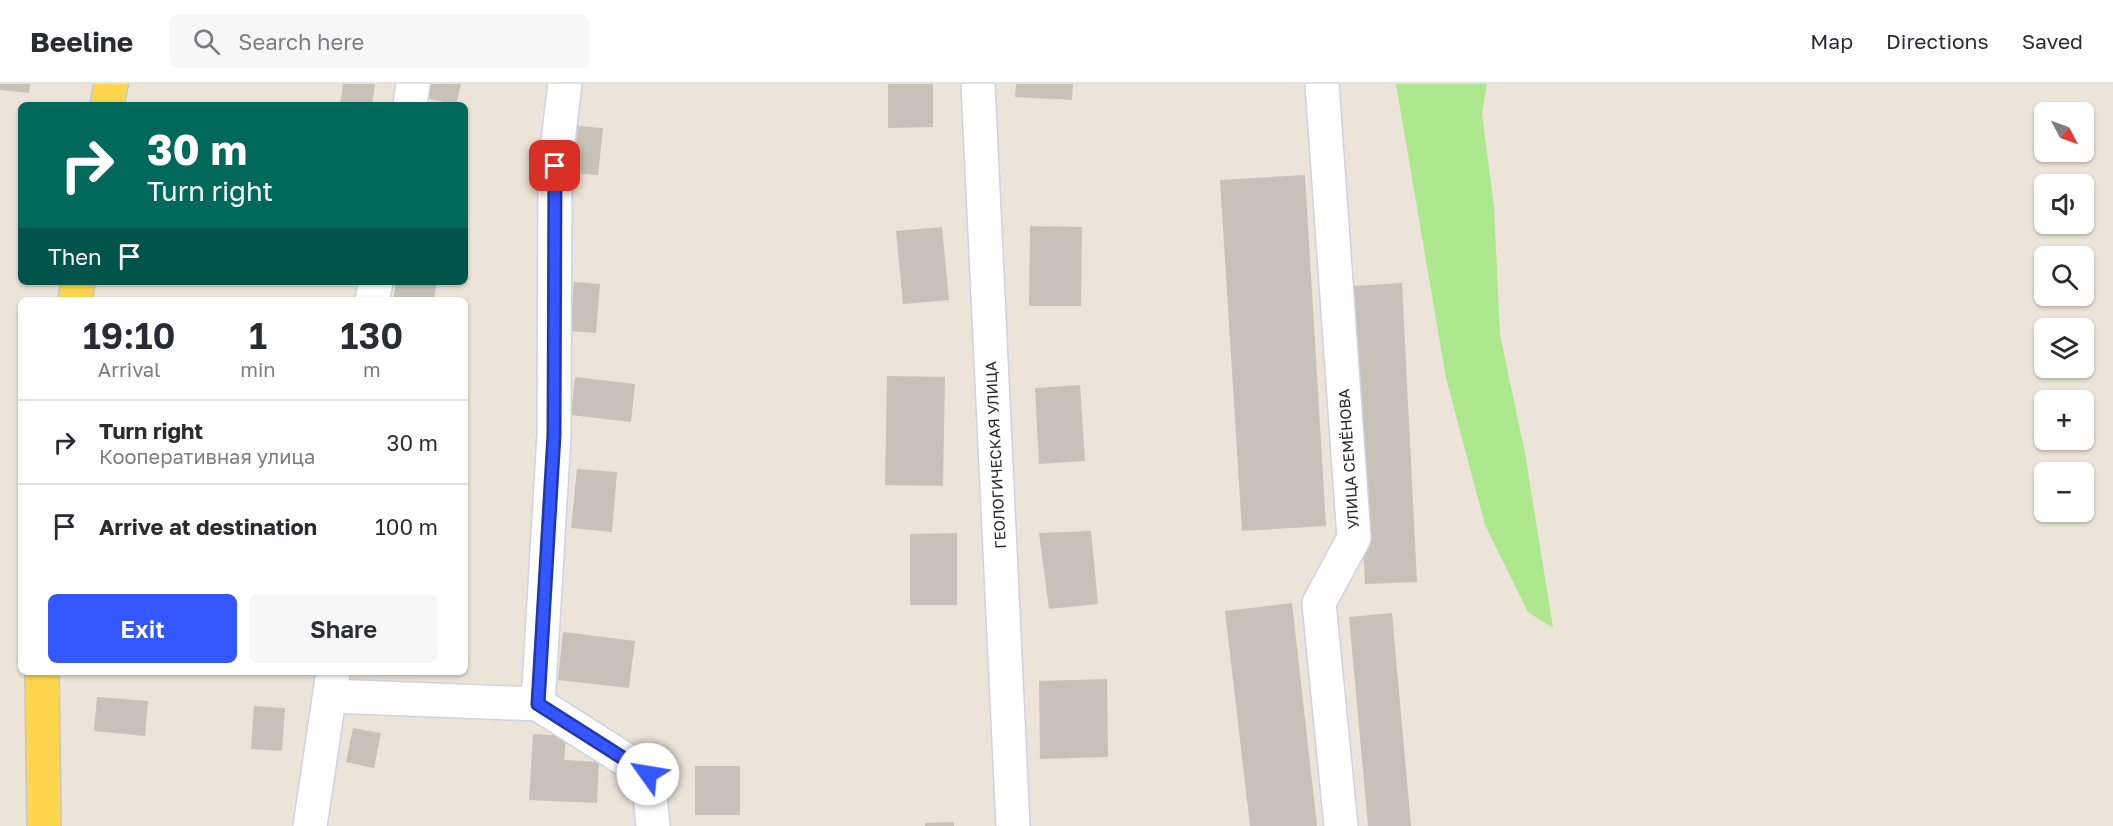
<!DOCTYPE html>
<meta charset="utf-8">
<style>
:root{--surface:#fff;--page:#f7f7f7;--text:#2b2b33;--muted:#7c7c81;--line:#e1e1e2;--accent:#3356ff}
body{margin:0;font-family:"Golos Text",sans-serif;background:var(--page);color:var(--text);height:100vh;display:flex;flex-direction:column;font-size:22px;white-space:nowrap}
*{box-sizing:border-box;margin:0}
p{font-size:20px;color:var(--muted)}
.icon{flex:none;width:33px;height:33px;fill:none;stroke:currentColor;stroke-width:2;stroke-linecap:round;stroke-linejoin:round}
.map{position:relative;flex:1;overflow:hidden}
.details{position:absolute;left:18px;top:213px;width:450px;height:378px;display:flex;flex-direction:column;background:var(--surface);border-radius:9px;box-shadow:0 2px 4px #0004}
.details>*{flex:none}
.hud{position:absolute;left:18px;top:18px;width:450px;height:183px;border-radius:9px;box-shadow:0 2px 4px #0004;background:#00695c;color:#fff;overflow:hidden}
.needle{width:39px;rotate:131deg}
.tools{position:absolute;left:2034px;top:18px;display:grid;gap:12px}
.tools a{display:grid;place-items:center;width:60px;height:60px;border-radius:9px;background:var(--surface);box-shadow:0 2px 4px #0004;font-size:30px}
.pin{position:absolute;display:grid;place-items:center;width:51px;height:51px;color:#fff;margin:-26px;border-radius:12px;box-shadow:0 3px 9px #0006}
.me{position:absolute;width:66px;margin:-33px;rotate:302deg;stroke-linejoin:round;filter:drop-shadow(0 0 4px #0008)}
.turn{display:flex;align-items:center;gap:21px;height:126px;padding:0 30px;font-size:27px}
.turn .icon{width:78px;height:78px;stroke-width:2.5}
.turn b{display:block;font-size:42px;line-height:51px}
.then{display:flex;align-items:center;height:57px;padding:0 30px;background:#0003;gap:12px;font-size:22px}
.eta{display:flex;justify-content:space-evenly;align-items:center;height:102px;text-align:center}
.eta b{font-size:36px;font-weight:600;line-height:42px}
.button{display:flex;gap:12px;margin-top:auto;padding:12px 30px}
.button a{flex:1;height:69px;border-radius:9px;background:var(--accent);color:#fff;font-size:24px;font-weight:600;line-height:69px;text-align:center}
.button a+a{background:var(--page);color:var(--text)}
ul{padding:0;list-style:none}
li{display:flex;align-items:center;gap:18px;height:84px;padding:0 30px;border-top:2px solid var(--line)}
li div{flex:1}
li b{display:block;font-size:22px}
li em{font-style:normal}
header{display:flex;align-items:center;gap:36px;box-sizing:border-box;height:84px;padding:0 30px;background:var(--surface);border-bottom:2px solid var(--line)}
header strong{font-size:28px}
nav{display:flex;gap:33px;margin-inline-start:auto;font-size:21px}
.search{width:420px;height:54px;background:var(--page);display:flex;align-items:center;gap:15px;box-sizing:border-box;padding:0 21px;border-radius:9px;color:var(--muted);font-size:22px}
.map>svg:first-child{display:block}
</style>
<header>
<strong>Beeline</strong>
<div class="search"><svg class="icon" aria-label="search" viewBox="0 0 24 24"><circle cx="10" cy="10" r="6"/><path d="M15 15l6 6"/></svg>Search here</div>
<nav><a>Map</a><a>Directions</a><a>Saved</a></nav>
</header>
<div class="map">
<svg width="2113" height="742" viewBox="0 0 2113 742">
<rect width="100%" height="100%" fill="#ece4d8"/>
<path fill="#ade88f" d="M1396,0H1487L1482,30L1494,123L1500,251L1525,369L1553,544L1528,528L1485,441L1446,294Z"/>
<g fill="#c7c1b8">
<path d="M0,0H30L29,9L0,6Z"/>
<path d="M343,0H375L372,21H340Z"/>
<path d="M426,0H461L456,21L423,13Z"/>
<path d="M888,0H933V43L888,44Z"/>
<path d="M1016,0H1073L1072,16L1015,13Z"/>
<path d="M578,42L603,44L598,91L573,89Z"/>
<path d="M1305,91L1326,442L1242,447L1220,96Z"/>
<path d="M1030,142L1082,143L1081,222H1029Z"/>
<path d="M942,143L949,216L903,220L896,147Z"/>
<path d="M396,198H437L434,216H393Z"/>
<path d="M574,198L600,200L596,249L570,247Z"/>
<path d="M1402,199L1417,498L1365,500L1351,202Z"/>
<path d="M887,292L945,293L943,402L885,401Z"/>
<path d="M575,293L635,300L631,338L571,331Z"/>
<path d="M1080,301L1085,377L1039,380L1035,304Z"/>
<path d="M577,385L617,388L612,448L571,444Z"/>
<path d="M1091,447L1098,520L1049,525L1039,449Z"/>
<path d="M957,449V521H910V450Z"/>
<path d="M1292,519L1317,742H1250L1225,527Z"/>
<path d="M1392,529L1411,742H1368L1349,533Z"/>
<path d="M563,548L635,557L629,604L558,596Z"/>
<path d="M1107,595L1108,673L1040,675L1039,597Z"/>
<path d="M97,613L148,617L145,652L94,647Z"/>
<path d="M254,622L285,624L282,667L251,665Z"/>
<path d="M353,644L381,649L374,684L346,678Z"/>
<path d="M533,650L566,652L564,676L599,678L597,719L529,716Z"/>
<rect x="695" y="682" width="45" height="49"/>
<path d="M954,738V742H925V739Z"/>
</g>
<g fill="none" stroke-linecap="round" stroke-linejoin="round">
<g stroke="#ced1e3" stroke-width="36">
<g id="minor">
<path d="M978,0L1013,742"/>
<path d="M1322,0L1354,454L1319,519L1341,742"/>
<path d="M410,21L413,0"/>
<path d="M372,216L376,198"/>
<path d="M330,612L538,620L648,690L653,742"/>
<path d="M538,620L554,351L555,82L565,0"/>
<path d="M310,742L333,588"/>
</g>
</g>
<g stroke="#c7c7c7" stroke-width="36">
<g id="major">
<path d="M107,21L111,0"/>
<path d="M75,216L78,198"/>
<path d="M42,588L44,742"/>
</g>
</g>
<use href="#minor" stroke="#fff" stroke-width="33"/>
<use href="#major" stroke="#fdd64d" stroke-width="33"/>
</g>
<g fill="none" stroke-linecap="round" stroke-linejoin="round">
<g stroke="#2138a6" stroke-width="15">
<path id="route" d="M555,82L554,351L538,620L648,690"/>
</g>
<use href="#route" stroke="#3356ff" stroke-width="10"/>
</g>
<g text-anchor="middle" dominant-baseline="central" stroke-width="6" stroke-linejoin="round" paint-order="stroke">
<g font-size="15" fill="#282828" stroke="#fff">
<text transform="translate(995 371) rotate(-93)">ГЕОЛОГИЧЕСКАЯ УЛИЦА</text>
<text transform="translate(1348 375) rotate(-94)">УЛИЦА СЕМЁНОВА</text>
</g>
</g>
</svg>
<div class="tools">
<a><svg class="needle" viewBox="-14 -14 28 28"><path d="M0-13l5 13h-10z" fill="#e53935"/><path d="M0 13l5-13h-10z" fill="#7c7c81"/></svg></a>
<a><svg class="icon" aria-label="sound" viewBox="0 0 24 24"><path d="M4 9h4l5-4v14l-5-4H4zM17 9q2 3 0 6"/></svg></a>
<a><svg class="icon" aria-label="search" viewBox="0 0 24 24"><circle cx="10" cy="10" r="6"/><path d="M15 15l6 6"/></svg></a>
<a><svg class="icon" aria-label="layers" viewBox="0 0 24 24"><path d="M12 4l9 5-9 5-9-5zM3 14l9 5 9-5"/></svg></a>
<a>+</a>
<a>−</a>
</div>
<div class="pin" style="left:555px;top:82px;background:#d93025"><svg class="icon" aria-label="arrive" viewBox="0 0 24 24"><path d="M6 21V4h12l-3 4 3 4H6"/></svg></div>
<svg class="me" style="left:648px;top:690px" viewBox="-20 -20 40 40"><circle r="19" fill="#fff"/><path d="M0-13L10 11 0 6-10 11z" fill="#3356ff"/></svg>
<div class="hud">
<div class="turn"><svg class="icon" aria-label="right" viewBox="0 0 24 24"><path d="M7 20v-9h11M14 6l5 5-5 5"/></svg><div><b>30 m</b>Turn right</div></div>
<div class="then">Then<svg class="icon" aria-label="arrive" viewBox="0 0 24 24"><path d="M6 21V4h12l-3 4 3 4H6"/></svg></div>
</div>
<section class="details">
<div class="eta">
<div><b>19:10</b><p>Arrival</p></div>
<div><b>1</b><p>min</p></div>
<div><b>130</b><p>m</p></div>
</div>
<ul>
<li><svg class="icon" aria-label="right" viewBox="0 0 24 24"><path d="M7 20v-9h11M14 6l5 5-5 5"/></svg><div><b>Turn right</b><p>Кооперативная улица</p></div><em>30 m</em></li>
<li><svg class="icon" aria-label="arrive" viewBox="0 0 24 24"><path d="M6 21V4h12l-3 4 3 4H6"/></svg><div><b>Arrive at destination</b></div><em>100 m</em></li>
</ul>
<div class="button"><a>Exit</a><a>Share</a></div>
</section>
</div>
